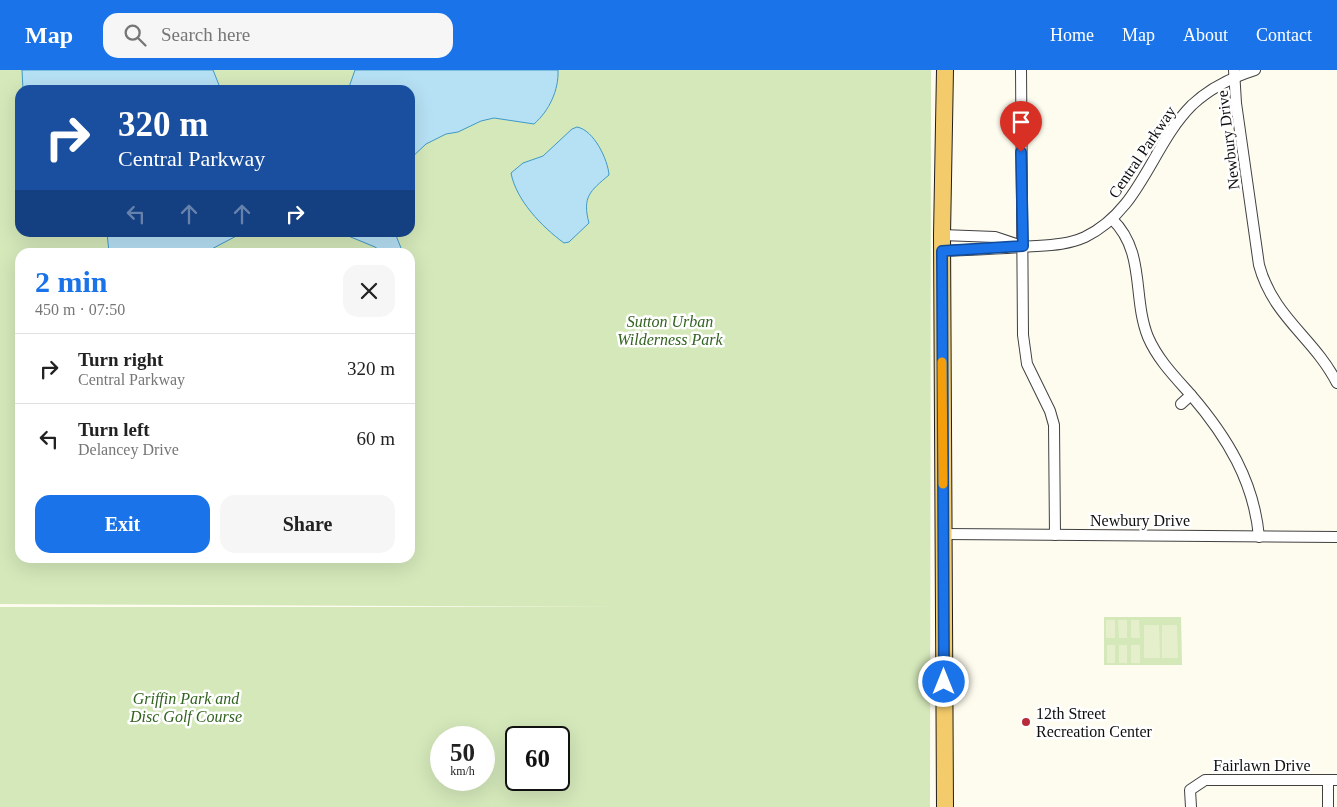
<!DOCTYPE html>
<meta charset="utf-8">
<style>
:root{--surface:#fff;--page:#f6f6f6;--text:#222;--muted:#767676;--line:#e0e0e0;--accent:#1a73e8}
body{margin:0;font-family:Georgia,serif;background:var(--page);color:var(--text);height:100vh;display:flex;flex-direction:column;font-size:19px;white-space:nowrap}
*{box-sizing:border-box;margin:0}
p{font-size:16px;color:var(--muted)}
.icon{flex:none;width:28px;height:28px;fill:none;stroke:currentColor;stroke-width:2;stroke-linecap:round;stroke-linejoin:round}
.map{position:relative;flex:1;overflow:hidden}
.panel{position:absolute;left:15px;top:178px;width:400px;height:315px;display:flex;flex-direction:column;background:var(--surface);border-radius:15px;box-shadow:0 5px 20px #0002}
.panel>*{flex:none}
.banner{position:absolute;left:15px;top:15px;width:400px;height:152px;border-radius:15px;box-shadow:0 5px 20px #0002;background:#1a4fa0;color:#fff;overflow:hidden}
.speed{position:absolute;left:430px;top:656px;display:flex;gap:10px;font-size:25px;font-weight:700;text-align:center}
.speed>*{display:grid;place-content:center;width:65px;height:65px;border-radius:50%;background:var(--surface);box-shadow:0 5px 20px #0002;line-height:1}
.speed small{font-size:12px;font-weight:400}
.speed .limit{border:2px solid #111;border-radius:8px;background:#fff;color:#111}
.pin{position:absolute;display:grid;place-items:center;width:42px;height:42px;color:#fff;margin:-51px -21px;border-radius:50% 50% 50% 0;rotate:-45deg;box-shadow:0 0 5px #0007}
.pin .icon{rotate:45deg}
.me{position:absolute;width:55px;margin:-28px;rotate:0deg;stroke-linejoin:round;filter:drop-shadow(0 0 4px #0008)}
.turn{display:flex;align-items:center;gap:18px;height:105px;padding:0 20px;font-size:22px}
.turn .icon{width:65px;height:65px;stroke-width:2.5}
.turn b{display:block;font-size:35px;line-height:42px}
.lanes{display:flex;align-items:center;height:48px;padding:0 20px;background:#0003;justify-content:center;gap:25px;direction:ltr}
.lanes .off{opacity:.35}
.round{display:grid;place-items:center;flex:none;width:52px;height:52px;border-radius:15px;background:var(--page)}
.summary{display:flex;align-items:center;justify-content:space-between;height:85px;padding:0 20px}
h1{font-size:30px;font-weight:600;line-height:38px;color:var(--accent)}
.primary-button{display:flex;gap:10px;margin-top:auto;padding:10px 20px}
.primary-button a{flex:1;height:58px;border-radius:15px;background:var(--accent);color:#fff;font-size:20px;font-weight:600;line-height:58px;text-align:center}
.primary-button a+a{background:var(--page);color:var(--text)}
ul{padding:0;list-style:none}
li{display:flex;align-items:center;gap:15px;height:70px;padding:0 20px;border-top:1px solid var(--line)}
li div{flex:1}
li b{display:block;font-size:19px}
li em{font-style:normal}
header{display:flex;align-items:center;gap:30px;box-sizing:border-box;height:70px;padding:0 25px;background:var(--accent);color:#fff}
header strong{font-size:24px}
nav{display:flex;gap:28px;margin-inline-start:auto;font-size:18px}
.search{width:350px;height:45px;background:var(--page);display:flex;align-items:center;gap:12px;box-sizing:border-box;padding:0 18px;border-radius:15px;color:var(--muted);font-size:19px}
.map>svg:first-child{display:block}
</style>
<header>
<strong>Map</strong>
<div class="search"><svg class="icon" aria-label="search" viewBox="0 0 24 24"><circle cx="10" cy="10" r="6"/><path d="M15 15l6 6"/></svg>Search here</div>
<nav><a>Home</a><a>Map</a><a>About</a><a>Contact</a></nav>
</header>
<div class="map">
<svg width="1337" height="737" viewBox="0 0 1337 737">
<rect width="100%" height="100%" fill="#fefbef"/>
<g fill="#d4e8ba" fill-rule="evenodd">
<path d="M0,0H931L930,737H0V537H627L0,534ZM20,20H410V162H20ZM20,182H410V488H20ZM441,668H484V710H441ZM516,668H559V710H516Z"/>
<path d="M1104,547H1181L1182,595H1104Z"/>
</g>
<g fill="#e5efcc">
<rect x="1106" y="550" width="9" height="18"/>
<path d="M1118,550H1127V568H1119Z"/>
<path d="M1131,550H1139L1140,568H1131Z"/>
<path d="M1144,555H1159L1160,588H1144Z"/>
<path d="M1162,555H1177L1178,588H1162Z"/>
<rect x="1107" y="575" width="8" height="18"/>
<rect x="1119" y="575" width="8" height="18"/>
<rect x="1131" y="575" width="9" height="18"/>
</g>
<g fill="#b6e0f4" stroke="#3f99c8">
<path d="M22,0H213L221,20H23Z"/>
<path d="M355,0H558C559,20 549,41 534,54L494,48L481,51L458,62L446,64L426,74L410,89V20H348Z"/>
<path d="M577,57C594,60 608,90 609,105C590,121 582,127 589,153L569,172L564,173C542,157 516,130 511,103L523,93L543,86L572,59Z"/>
<path d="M107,163V162L242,163L206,182H109Z"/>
<path d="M341,163H395L401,178L398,182H382L375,177Z"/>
</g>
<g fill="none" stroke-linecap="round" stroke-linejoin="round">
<g stroke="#414141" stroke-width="12">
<g id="minor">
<path d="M1021,0L1023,265L1027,294L1050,341L1054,355L1055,465"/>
<path d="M1234,0L1236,33L1259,195C1273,247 1314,268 1337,313"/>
<path d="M1112,149C1146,182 1132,227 1148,267C1158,290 1175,307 1191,325C1227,367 1254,411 1259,467"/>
<path d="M942,165L995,167L1019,175"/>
<path d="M942,181C969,180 995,179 1022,177C1044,175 1065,176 1085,167C1141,140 1151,76 1192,35C1209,19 1233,7 1255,0"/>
<path d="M1181,334L1191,325"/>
<path d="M943,464L1337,467"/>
<path d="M1191,737L1190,720L1205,710H1337"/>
<path d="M1328,737V710"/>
</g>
</g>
<g stroke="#1f1f1f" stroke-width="18">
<path id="primary" d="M945,737L942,165L945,0"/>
</g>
<use href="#minor" stroke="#fff" stroke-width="10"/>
<use href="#primary" stroke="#f3cb6a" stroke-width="16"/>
</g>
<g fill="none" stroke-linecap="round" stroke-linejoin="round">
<g stroke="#114b97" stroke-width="12">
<path id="route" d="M944,612L942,181L1023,176L1021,82"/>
</g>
<use href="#route" stroke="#1a73e8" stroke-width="9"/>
<path stroke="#f59e0b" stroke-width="9" d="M942,292L943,414"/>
</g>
<circle fill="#b92b39" stroke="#fff" stroke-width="2" cx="1026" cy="652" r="5"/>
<g text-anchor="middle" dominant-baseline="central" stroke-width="5" stroke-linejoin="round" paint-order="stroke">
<g font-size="16" fill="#0e0e0e" stroke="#fff">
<text transform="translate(1228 70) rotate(-97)">Newbury Drive</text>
<text transform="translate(1142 82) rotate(-56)">Central Parkway</text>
<text x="1140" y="450">Newbury Drive</text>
<text x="1262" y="695">Fairlawn Drive</text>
</g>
<g font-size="16" font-style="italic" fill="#326320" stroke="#fff">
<text x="670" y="251">Sutton Urban<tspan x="670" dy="18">Wilderness Park</tspan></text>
<text x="186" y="628">Griffin Park and<tspan x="186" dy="18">Disc Golf Course</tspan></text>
</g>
<g font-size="16" fill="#0e0e0e" stroke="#fff" text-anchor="start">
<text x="1036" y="643">12th Street<tspan x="1036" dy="18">Recreation Center</tspan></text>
</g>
</g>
</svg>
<div class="speed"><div>50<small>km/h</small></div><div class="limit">60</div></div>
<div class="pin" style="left:1021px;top:82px;background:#d93025"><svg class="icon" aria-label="arrive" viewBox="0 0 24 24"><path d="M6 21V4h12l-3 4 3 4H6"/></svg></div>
<svg class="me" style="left:944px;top:612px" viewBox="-20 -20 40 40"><circle r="17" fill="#1a73e8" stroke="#fff" stroke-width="3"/><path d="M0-11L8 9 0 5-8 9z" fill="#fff"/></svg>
<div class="banner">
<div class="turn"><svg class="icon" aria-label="right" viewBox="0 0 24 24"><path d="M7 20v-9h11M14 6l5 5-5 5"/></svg><div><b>320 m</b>Central Parkway</div></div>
<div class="lanes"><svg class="icon off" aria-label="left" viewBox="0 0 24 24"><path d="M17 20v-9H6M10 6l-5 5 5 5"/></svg><svg class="icon off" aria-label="ahead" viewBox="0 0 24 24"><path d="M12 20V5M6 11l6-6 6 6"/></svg><svg class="icon off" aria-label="ahead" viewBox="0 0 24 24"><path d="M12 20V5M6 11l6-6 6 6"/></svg><svg class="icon" aria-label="right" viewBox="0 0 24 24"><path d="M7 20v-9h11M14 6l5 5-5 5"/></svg></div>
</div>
<section class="panel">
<div class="summary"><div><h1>2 min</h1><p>450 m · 07:50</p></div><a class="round"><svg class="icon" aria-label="close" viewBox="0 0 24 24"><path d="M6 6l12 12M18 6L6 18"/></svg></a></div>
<ul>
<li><svg class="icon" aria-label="right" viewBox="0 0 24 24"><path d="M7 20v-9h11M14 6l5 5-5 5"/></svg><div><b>Turn right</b><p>Central Parkway</p></div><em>320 m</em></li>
<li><svg class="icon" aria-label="left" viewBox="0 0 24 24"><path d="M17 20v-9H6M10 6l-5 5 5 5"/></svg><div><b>Turn left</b><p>Delancey Drive</p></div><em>60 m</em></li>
</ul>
<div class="primary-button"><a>Exit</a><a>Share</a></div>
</section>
</div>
